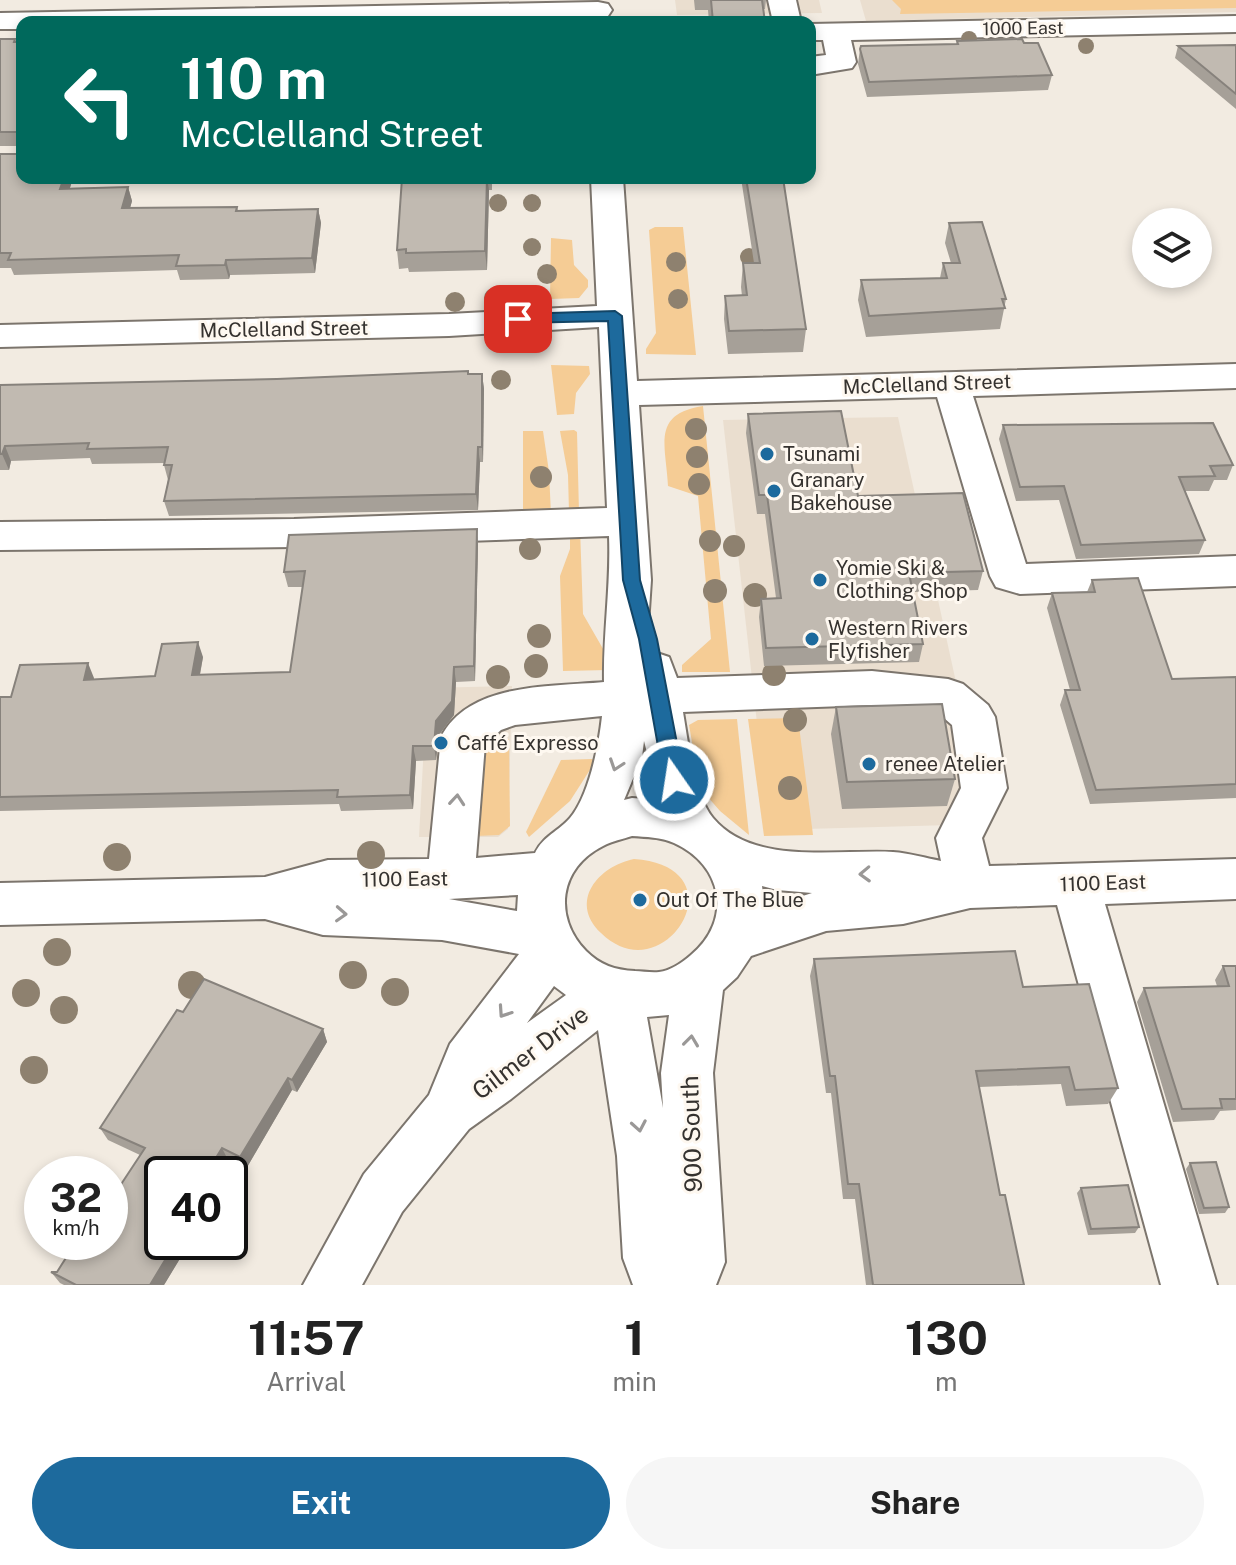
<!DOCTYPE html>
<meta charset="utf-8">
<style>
:root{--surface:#fff;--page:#f6f6f6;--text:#222;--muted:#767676;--accent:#1d6a9d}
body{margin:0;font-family:"Public Sans",sans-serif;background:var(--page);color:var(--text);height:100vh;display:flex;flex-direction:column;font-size:30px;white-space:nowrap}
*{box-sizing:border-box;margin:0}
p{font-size:26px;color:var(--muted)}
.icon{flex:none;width:44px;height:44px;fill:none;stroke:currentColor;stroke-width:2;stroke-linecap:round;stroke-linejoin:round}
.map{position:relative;height:1285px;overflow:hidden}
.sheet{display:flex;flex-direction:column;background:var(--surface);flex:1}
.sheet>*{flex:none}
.guide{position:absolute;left:16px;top:16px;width:800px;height:168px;border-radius:16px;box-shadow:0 4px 12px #0003;background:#00695c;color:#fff;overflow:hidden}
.fabs{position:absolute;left:1132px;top:208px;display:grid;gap:16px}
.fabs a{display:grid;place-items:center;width:80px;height:80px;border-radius:50%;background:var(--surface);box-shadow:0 4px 12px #0003;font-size:40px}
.speed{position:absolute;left:24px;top:1156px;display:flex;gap:16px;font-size:40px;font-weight:700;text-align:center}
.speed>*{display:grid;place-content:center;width:104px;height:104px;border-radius:50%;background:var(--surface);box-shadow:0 4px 12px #0003;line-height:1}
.speed small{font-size:20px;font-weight:400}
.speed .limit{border:4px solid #111;border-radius:12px;background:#fff;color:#111}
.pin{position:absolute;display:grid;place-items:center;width:68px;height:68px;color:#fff;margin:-34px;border-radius:16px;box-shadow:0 4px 12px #0006}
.me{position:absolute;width:88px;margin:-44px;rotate:347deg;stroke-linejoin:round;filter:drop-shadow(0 0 6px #0008)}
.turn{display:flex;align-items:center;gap:28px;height:168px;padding:0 32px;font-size:36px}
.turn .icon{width:104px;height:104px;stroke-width:2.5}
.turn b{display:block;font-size:56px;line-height:68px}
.eta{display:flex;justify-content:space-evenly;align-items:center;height:136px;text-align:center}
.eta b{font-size:48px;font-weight:700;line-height:56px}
.action{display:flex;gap:16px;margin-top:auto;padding:16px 32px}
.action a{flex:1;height:92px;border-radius:48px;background:var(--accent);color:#fff;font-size:32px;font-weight:700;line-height:92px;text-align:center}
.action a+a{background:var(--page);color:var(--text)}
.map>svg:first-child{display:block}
</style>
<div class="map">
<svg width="1236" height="1285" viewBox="0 0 1236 1285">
<rect width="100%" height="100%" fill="#f2ebe1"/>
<g fill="#eadecf">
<path d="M675,0H819L822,13L677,15Z"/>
<path d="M860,0H1236V12L866,21Z"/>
<path d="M898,417L987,824L769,830L723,420Z"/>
<path d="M512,686L508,829L498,837H419L427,688Z"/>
</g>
<g fill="#f5cc95">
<path d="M892,0H1236V8L900,14L901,9Z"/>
<path d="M655,227H683L696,355L646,354V349L656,333L649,230Z"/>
<path d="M551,238L572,240L574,265L588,280V287L579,298L550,299Z"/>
<path d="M551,365L589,366L590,374L576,393L574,414L557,415Z"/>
<path d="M703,406L730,672H682V665L711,639L698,496L668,486C666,445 651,414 703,406Z"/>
<path d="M574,430L577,432L579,512H569L568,475L560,431Z"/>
<path d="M523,431H543L549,472L551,514L523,515Z"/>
<path d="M570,528H580L583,614L606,654L608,670L563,671L560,576L570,549Z"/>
<path d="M798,718L813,835L764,836L748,719Z"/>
<path d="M737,719L749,835L720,811L700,788L689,725L698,720Z"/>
<path d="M509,739L510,826L499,835L476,836L485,745L491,740Z"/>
<path d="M592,759L595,762L570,801L529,837L526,832L561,760Z"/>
<path d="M634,859C744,867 664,995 601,933C568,901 599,866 634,859Z"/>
</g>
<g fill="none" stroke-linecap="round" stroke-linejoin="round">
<g stroke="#7c756d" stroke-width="4">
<g id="minor">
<path d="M768,0H796L801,22H773Z"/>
<path d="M598,2L608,4L612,10L608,16L397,22H22V29H0V13Z"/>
<path d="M1236,16V32L851,40L856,62L852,68L810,75V57L826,55L823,40H810V24Z"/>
<path d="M591,178H623L637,381L1236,364V388L973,396L1026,564L1236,556V586L1020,594L996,587L990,576L937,397L639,405L651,580L646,655L654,652L669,657L677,678L872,671L948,679L963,684L988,705L995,717L1007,788L982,838L989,866L1236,859V899L1105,904L1217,1285H1161L1057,905L970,908L903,924L826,931L751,956L737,977L723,990L713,1073L725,1262L716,1285H633L623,1258L617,1156L598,1030L511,1099L469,1129L402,1212L362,1285H303L364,1174L429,1095L450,1044L519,954L442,940L323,935L265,919L0,925V883L265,877L328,860L429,859L441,737C469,682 551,687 604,682C603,633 611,585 609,536L294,547L0,550V522L294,519L607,508L599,327L449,336L0,347V325L449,314L597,306ZM872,705L937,712L952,725L961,788L936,838L941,861C925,858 909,853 893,852C837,849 753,866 713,818C694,795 688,741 683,712ZM602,716C599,744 589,796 570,818C559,831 543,836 535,853L476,858L485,744L501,730L515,725ZM644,741L659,800L632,798L624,800L642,757ZM632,836C646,837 661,837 674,843C723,865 733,920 691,955C683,962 670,971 659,972C651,973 642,971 635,971C615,970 600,965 586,951C553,917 559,868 603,846C612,841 623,839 632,836ZM762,886L777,890L812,893L765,908ZM518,895L517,911L449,899ZM554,986L566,995L527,1023ZM669,1015L661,1073L663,1108L647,1017Z"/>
</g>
</g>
<use href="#minor" fill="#fff" fill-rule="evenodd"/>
</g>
<g fill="#8e816f">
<circle cx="969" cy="39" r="8"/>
<circle cx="1086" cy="46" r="8"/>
<circle cx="498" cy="203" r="9"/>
<circle cx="532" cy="203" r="9"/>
<circle cx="532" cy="247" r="9"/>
<circle cx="749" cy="257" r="9"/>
<circle cx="676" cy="262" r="10"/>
<circle cx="547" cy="274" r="10"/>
<circle cx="494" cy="298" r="10"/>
<circle cx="678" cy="299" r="10"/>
<circle cx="455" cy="302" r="10"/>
<circle cx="501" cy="380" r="10"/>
<circle cx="696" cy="429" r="11"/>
<circle cx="697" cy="457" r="11"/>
<circle cx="541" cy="477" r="11"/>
<circle cx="699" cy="484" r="11"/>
<circle cx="710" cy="541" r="11"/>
<circle cx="734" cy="546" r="11"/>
<circle cx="530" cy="549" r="11"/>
<circle cx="715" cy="591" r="12"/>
<circle cx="755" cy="595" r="12"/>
<circle cx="539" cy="636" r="12"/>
<circle cx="536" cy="666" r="12"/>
<circle cx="774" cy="674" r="12"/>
<circle cx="498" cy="677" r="12"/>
<circle cx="795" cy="720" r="12"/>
<circle cx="790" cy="788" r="12"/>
<circle cx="371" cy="855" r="14"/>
<circle cx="117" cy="857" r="14"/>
<circle cx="57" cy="952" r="14"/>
<circle cx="353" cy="975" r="14"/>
<circle cx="192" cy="985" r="14"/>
<circle cx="395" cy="992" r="14"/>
<circle cx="26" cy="993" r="14"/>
<circle cx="64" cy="1010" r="14"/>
<circle cx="34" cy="1070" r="14"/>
</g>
<g fill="#a6a098">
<path d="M694,0H766L765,9H763L765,22H709L708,10H695Z"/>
<path d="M0,39H15L73,178L70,188L128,187L132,201L130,208L237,207L238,211L318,209L321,223L315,273L230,275L229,279L180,280L177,270L14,275L11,268H0V154H19V146H0Z"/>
<path d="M957,41L1024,43L1052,75L1048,90L867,97L858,64L860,49L956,45Z"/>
<path d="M1236,45V109L1175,58L1178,46Z"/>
<path d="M402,178H492V190H489L487,270L409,272L408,268L399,269L397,250Z"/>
<path d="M741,178H783L806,329L803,352L728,354L724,319L725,296H742L741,287L743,263H754Z"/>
<path d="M949,223L1006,299L1000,329L866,337L858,300L861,280L940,278L943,263H951L945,243Z"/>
<path d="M482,374L484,389L483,462H480L478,510L169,516L164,501L168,480L164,465L165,463L92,464L90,458L11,461L9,470H0V385Z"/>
<path d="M748,414L858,496L983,571L978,590L913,592L923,644L919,662L764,666L759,617L761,599L776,598L765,514H757L746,433Z"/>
<path d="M1003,425L1233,465L1227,480H1214L1209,491H1185L1205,540L1199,554L1076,559L1059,500L1016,501L999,439Z"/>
<path d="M478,544L475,681L456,682L454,715L439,735L436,760L416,761L413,809L341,811L339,804L0,811V697H11L94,678L93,680L155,676L203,657L200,675L290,672L303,587H288L284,572Z"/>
<path d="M1092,580L1172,679L1236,677V798L1090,804L1060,705L1065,690H1070L1047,608L1052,593L1087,592Z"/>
<path d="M836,707L955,779L947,806L842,809L831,734Z"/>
<path d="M814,959L1023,987L1118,1088L1108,1104L1066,1106L1061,1084L979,1087L1000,1195L1024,1285H866L855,1199H843L831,1093H826L810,976Z"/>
<path d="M1223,966H1236V1110L1220,1111L1214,1120L1173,1122L1137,1002L1144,988L1217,986L1215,980Z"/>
<path d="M183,1012L323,1029L327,1042L297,1092L292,1090L246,1169L228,1160L219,1174H162V1242H190L164,1285H64L60,1283L51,1272H57L110,1242L140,1155L108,1140L100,1128Z"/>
<path d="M1190,1163L1229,1207L1225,1213L1199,1214L1186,1169Z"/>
<path d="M1081,1188L1139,1227L1135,1233L1088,1235L1077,1193Z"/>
</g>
<g fill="#87827c">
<path d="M64,178H73L65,203L60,189Z"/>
<path d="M487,178L489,190L487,270L485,251Z"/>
<path d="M128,187L132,201L126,222L122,208Z"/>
<path d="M318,209L321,223L315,273L312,258Z"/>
<path d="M226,260L230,275L229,279L225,265Z"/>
<path d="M482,374L484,389L483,462L482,447Z"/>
<path d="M5,446L11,461L9,470L2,454Z"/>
<path d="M478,447L480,462L478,510L476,494Z"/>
<path d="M477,529L478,544L475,681L474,666Z"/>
<path d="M198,642L203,657L197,689L192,675Z"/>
<path d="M88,663L94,678L90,695L84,680Z"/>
<path d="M454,667L456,682L454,715L439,735L436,760L434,746L436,721Z"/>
<path d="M413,746L416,761L413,809L410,795Z"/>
<path d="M323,1029L327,1042L297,1092L292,1080Z"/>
<path d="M288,1078L292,1090L246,1169L240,1157Z"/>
<path d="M222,1148L228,1160L219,1174H206Z"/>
<path d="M176,1242H190L164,1285H150Z"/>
</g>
<g fill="#c1bab1" stroke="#87827c" stroke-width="2">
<path d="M711,0H762L765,22H713Z"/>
<path d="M0,39H15L14,42H22V178H64L60,189L128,187L122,208L237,207L236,211L318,209L312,258L226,260L225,265L176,266L179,255L8,260L11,253H0V154H19V132H0Z"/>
<path d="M1022,39L1024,43H1038L1052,75L869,82L860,49L861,46L958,44L957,41Z"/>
<path d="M1236,45V94L1178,46Z"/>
<path d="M402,178H487L485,251L406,253V249L397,250Z"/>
<path d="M746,178H783L806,329L729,331L725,296L747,295L743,263H760Z"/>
<path d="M982,222L1006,299H1002L1005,308L869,316L861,280L947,278L943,263H960L949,223Z"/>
<path d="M468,371V374H482V447H478L476,494L164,501L172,465H164L168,447L87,449L89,443L5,446L2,454H0V385L277,379Z"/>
<path d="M841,411L858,496L963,493L983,571L909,573L923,644L766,648L761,599L781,598L767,495H759L748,414Z"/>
<path d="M1213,423L1233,465L1210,466L1215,476L1179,477L1205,540L1081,545L1064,486L1020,487L1003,425Z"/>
<path d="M477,529L474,666L454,667L452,701L436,721L434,746H413L410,795L337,797L338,790L0,797V697H11L20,665L88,663L84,680L155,676L162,644L198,642L192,675L290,672L305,571L284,572L289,535Z"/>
<path d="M1138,578L1172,679L1236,677V784L1096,790L1065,690H1080L1052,593L1095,592L1092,580Z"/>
<path d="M942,704L955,779L847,782L836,707Z"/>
<path d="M1015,951L1023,987L1089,984L1118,1088L1075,1090L1069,1067L976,1071L1000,1195H1005L1024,1285H873L859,1184H848L835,1076H830L814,959Z"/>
<path d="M1223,966H1236V1099H1220L1222,1108L1182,1109L1144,988L1229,986Z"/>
<path d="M204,979L323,1029L292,1080L288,1078L240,1157L222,1148L206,1174H162V1242H176L150,1285H76L51,1272H57L76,1242H110V1201L145,1148L100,1128L177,1010L183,1012Z"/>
<path d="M1216,1162L1229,1207L1204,1208L1190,1163Z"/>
<path d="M1128,1185L1139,1227L1091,1229L1081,1188Z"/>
</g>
<defs><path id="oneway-chevron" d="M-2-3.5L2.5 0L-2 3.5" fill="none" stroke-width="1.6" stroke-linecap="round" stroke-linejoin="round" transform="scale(2)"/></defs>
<g stroke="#9a9897">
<use href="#oneway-chevron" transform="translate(616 765) rotate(109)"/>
<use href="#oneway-chevron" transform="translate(457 800) rotate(-85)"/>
<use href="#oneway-chevron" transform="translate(865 874) rotate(178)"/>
<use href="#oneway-chevron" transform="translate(341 914) rotate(3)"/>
<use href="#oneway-chevron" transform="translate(504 1012) rotate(124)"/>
<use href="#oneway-chevron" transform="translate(691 1041) rotate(-83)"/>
<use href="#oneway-chevron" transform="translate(639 1126) rotate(80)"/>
</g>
<path fill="#1d6a9d" stroke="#134566" stroke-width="2" d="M615,311L622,316L640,580L657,639L684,780L681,785H667L664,780L639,639L623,580L608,321L518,323L511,319L518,314Z"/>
<g fill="#1d6a9d" stroke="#fef8f0" stroke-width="3">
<circle cx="767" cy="454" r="8"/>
<circle cx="774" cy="491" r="8"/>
<circle cx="820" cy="580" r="8"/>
<circle cx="812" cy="639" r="8"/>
<circle cx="441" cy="743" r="8"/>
<circle cx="869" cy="764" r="8"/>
<circle cx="640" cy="900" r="8"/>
</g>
<g text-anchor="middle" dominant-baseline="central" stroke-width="6" stroke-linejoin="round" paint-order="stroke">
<g font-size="18" fill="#35322f" stroke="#fef8f0">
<text transform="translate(1023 28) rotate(-1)">1000 East</text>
</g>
<g font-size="20" fill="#35322f" stroke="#fef8f0">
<text transform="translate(284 329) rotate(-1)">McClelland Street</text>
<text transform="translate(927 384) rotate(-2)">McClelland Street</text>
<text transform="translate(405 879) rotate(-1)">1100 East</text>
<text transform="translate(1103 883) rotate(-2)">1100 East</text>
</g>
<g font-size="20" fill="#35322f" stroke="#fef8f0" text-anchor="start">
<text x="783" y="454">Tsunami</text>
<text x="790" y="480">Granary<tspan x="790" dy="23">Bakehouse</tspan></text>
<text x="836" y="568">Yomie Ski &amp;<tspan x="836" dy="23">Clothing Shop</tspan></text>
<text x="828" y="628">Western Rivers<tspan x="828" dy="23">Flyfisher</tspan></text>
<text x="457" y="743">Caffé Expresso</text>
<text x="885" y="764">renee Atelier</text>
<text x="656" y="900">Out Of The Blue</text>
</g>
<g font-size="24" fill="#35322f" stroke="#fef8f0">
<text transform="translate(530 1052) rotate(-37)">Gilmer Drive</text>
<text transform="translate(691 1134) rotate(-92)">900 South</text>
</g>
</g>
</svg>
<div class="fabs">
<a><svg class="icon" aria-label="layers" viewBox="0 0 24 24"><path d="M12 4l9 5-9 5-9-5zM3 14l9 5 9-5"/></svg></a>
</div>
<div class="speed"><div>32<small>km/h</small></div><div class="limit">40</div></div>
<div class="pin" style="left:518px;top:319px;background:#d93025"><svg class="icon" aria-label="arrive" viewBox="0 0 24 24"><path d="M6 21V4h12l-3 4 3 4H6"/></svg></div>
<svg class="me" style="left:674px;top:780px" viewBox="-20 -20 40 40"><circle r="17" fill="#1d6a9d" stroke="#fff" stroke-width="3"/><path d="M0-11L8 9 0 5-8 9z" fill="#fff"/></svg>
<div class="guide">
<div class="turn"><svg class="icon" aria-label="left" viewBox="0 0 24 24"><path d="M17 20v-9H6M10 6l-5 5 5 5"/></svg><div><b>110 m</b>McClelland Street</div></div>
</div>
</div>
<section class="sheet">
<div class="eta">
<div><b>11:57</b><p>Arrival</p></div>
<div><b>1</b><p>min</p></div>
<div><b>130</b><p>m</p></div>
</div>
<div class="action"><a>Exit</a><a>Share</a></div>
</section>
